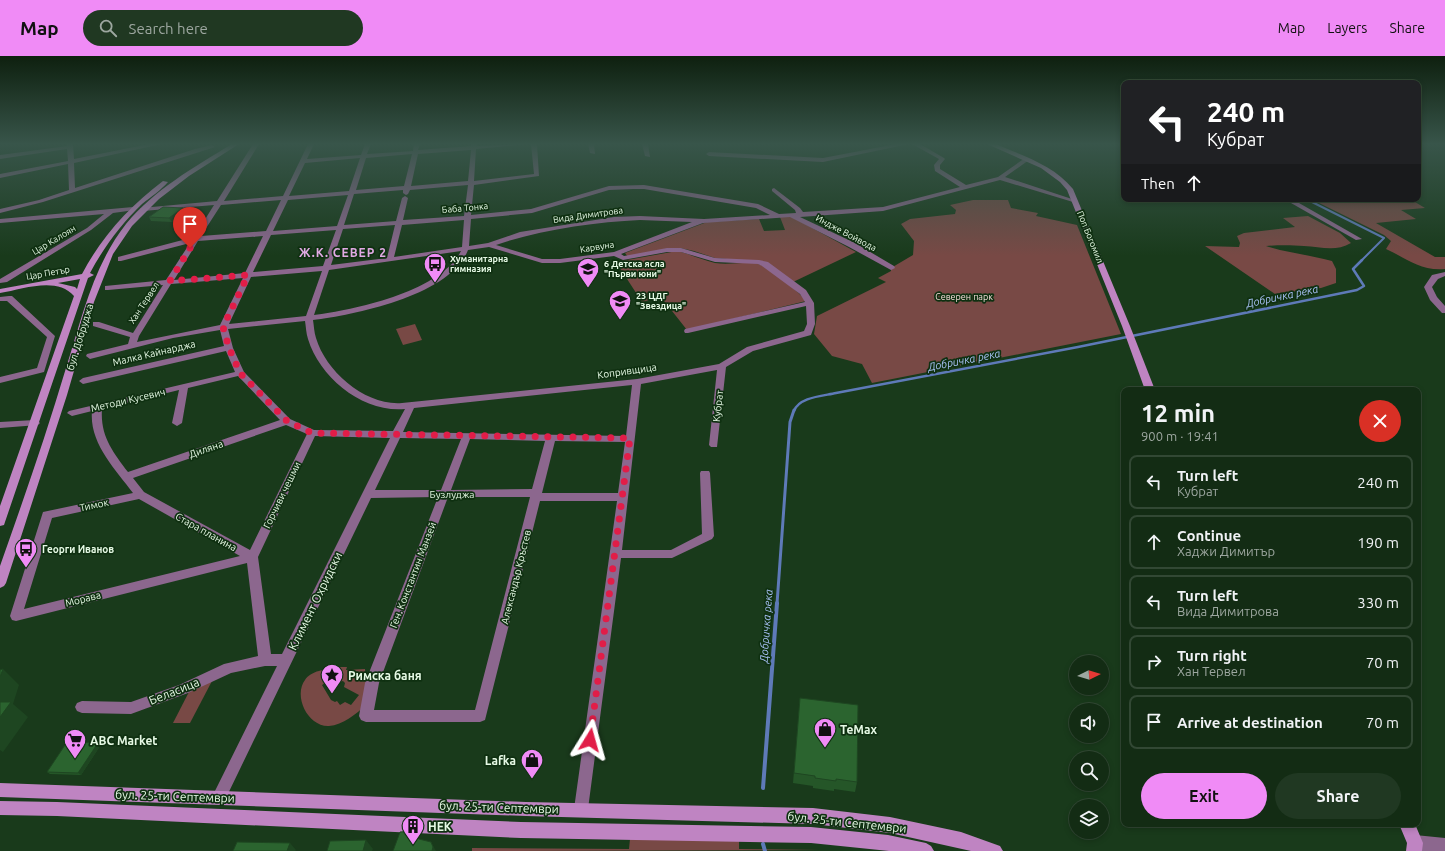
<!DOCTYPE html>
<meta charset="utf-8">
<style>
:root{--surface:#132c14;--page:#203822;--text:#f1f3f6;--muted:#9da7a0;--line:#324834;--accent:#f08bf6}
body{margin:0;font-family:Ubuntu,sans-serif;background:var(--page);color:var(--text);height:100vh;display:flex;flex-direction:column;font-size:15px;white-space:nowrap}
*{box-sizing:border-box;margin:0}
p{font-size:13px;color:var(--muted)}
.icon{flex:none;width:22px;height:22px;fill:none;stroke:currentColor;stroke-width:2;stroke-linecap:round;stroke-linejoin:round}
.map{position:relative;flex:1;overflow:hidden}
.details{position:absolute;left:1121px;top:331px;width:300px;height:440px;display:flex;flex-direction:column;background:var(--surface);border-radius:8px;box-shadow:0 2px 6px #0003,0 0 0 1px var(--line)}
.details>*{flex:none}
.top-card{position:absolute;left:1121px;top:24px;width:300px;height:122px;border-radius:8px;box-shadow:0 2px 6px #0003,0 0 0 1px var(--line);background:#202124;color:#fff;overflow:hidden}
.needle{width:26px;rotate:85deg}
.controls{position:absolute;left:1069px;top:599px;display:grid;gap:8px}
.controls a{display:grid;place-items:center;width:40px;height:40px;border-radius:50%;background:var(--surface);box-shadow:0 2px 6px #0003,0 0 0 1px var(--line);font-size:20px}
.pin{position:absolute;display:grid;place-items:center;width:34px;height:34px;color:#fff;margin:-41px -17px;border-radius:50% 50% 50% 0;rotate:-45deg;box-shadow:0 0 4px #0007}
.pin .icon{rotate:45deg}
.me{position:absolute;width:44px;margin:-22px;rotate:8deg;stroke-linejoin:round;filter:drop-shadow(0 0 3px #0008)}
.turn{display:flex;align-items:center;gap:14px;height:84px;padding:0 20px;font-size:18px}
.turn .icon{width:52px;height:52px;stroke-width:2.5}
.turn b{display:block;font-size:28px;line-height:34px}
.then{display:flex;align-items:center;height:38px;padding:0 20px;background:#0003;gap:8px;font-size:15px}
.round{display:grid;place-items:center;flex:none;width:42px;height:42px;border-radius:21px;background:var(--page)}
.overview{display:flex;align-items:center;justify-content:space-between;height:68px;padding:0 20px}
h1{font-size:24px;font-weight:700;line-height:30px}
.cta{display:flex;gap:8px;margin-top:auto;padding:8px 20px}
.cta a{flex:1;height:46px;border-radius:24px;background:var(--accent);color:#111;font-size:16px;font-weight:700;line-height:46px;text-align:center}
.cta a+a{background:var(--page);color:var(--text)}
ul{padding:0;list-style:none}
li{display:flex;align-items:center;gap:12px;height:54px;margin:0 8px 6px;padding:0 12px;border:2px solid var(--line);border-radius:8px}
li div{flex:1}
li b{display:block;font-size:15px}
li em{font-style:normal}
header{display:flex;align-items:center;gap:24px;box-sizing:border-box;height:56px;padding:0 20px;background:var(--accent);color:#111}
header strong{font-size:19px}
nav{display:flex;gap:22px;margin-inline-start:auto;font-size:14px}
.search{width:280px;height:36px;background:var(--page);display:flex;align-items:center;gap:10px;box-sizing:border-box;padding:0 14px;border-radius:22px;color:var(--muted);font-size:15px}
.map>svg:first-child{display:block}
</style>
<header>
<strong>Map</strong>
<div class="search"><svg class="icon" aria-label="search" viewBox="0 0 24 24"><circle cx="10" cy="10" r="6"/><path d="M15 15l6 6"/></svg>Search here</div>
<nav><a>Map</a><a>Layers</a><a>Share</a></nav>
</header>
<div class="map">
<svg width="1445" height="795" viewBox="0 0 1445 795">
<rect width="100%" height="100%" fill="#193a1b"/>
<g fill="#784945" fill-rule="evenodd">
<path d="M1311,143H1410L1425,152L1401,154L1416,163L1376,167L1435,201H1445V213C1420,215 1408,203 1386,193L1391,185L1384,179Z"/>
<path d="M973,144H1008L1011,152L1038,157L1036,160L1077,169L1121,278L872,327L862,308L832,300L814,278L817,260L886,226L878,222L891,215V212L913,199L914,185L901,168L910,163L955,158L956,154L950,149Z"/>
<path d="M1308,160L1340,177L1351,187C1336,196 1321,191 1304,190C1292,189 1278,189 1266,190C1288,197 1310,199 1332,205L1336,213V227L1321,232L1275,238L1205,190L1239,191L1240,187L1237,180L1244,177L1295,171L1283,162Z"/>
<path d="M780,161H792L856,196L793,226L764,206L715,202L694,195L680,192L628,201L625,197L707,166L759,163L764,175L785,174Z"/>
<path d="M677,195C690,198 702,204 715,207C728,209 742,206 755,207C767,209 798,235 806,245L687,274L661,241L642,246L616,206Z"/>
<path d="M415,268L422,284L403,289L396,273Z"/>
<path d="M336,611H347L346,614L365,613L366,627V649C356,658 343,669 329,670C308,671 293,640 305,624C310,615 327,613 336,611ZM336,620L339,623L333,628L343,625L345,627L344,631L359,639L351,649L345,646L340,649L337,645L335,646L331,644L322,629Z"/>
<path d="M212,625L190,667H173L191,632Z"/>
<path d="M739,782V793L820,794L472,795V792L629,793L630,783Z"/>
</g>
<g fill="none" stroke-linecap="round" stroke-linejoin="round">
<path stroke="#5e7ab8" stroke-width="2" d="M1306,143L1384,182L1361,205"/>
<path stroke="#5e7ab8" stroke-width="2.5" d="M794,355C799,341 823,340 836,337L1078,291L1357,234L1364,230L1353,213L1362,204"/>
<path stroke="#5e7ab8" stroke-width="3" d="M777,548L790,366L794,354"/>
<g stroke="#5e7ab8" stroke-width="4">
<path d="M763,732L777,547"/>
<path d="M763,788L765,795"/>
</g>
<g fill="#8c678e" fill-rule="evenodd">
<path d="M67,88H73L74,103L149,88H162L74,107L75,132L195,93L212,89L215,91L43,146L0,157V153L39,144L69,134L68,108L0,122V118L68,105L67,93L0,103V99L67,90Z"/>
<path d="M253,88H259L224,145L283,140L308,88H314L307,103L361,99L365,88H371L367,98L413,95L414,88H420L418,94L471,90V88H477V90L529,88L476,93L474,125L534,118L531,88H537L539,120L474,129L471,159L531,153L609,130L644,129L758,148L779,158L796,157L795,154L772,135V133L774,132L800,152L803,156L883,151L960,131L935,115L934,109L939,103L912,88H920L944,102L945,103L940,109V113L966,129L998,121L1025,102H1029V104L1005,121L1078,145L1073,146L1000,124L883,155L800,161L855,187L894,210L895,212L891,214L849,191L790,161L703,167L621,198L624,200L667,192H681L715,202L759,204L768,206L806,234L814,247L815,268L811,279L753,295L726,311L717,391H711L709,389L717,314L641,328L622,494H671L702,478L700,417L701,415H709L710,417L714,480L712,483L672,502H621L588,753L586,758L581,760L576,758L574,753L617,445H540L485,664L480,666H366L361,664L359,660L365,627L438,441L371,442L224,746L219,748L214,746L212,741L277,610H265L231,617L188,637L131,658L82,657L77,655L75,651L77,647L82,645L131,646L179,629L224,608L258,600L247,507L16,565L12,564L10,560L43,456L133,437C115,413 89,387 92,355L72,360L67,357L69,355L235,316L226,295L83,328L79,325L83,322L224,290L220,274L173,282L90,303L86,300L87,298L128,288L130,281L93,270V266H99L133,277L163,229L108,234H105V230L166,224L190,187L121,205H118V201L194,181L214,149L143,155L140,153L141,152L217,145ZM471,94L468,125L411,130L418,98ZM412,98L404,130L356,134L366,102ZM360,102L349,135L289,140L305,107ZM468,129L464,160L403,164L408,142L405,140L402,142L396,165L344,169L354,138L403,134V137L406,139L408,138L410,134ZM633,133H644L756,152L770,159L704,163L640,160L614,161L520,176L488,187L469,190L471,163L532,157L609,134ZM348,139L337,170L273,175L288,144ZM281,144L266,175L201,180L221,149ZM464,164L462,191L394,201L402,169ZM640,164L692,166L614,196L560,203H542L496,189C539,174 595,166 640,164ZM395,169L387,202L331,209L343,173ZM336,174L323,210L253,216L271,179ZM263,180L245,217L174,224L198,185ZM489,191L542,207H560L614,200L623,204L667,196H681L715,206L758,208L762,210L800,238L805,246L685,273L684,275L685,277H688L806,250L807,268L804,275L747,291L719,308L637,323L402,347C366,350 326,316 316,282C314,276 314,270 313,264C355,259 451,239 468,194ZM461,195C441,235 355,254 314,259L329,214ZM322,215L306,260L229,268L251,221ZM243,222L220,269L137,286L139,280L171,228ZM305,265C306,271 306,277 308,283C320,322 363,357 405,353L393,375L314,374L290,363L244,316L233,292L228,273ZM238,320L280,364L128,416C113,396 100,380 102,353L179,334L172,367L177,370L182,367L188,332ZM632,329L626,380L403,376L414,352ZM286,369L307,378L250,494L144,436L133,422ZM315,380L390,382L282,598H271L258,501ZM400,382L461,383L441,434H375ZM470,383L545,385L532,433L451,434ZM555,385L625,386L618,437H542ZM448,441H530L475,654H374L379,627ZM139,443L240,500L24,553L52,462Z"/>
<path d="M588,88H594L595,98L590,97Z"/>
<path d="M642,88H648L650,101L645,100Z"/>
<path d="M896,88H909L823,106L709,100L706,98L709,96L823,102Z"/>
<path d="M1284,143H1292L1362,183L1356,184Z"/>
<path d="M133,151L136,153L135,154L113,157L91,174L7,226L0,227V223L87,172L104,158L0,167V163Z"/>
<path d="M1445,216V220L1438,223L1432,231L1437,241L1445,250V257H1442L1430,244L1424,231L1432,219Z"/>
<path d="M9,240H12L55,280L44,316L0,327V321L37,312L47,281L7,245H0V241Z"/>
<path d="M35,364L38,365L40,367L38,369L0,372V366Z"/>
<path d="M1415,779L1445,782V795H1418L1410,792L1407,787L1410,782Z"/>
</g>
<g fill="#bf84c2" fill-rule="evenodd">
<path d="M232,88H239L189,120L159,143L132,170L113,198L94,246L67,339L6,527L4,530L0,532V510C23,445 46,379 66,312C82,262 93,210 126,168C154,134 194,111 232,88Z"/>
<path d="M987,88H996C1023,100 1054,109 1073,133L1130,270L1155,334H1145L1122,270L1067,134L1060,126L1041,112Z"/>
<path d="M163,125L168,126C161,134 151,141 142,148C121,168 104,191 90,217L94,219L88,222L5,466L4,469L0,470V450L74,240C57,220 23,233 0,237V233L82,218C102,180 129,151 163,125ZM80,223L77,233L75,231L58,227Z"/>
<path d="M0,727L526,746L813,752L890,761L961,776L1000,790L1003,795H971L890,777L813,768L526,760L0,741Z"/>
<path d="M0,745L57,746L521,766L811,771L888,779L926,787L931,790L934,795H889L811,787L521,782L57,760L0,759Z"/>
<path d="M1399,768H1415L1423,787L1422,795H1406L1407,787Z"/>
</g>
</g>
<g fill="#255628">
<path d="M183,152L185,157L172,166L151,165L149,161Z"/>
<path d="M800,642L857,726L855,736L834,733V735L813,732V730L793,727Z"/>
<path d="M100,690L81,719L50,718L47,716Z"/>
</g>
<g fill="#1e4621">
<path d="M183,152L185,157L172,166L169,162Z"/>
<path d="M3,613L19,629L13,648L28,661L3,696L0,694V621Z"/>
<path d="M98,687L100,690L81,719L78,717Z"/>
<path d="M366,784L373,793L372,795H363Z"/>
<path d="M431,786L436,795H432Z"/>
<path d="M290,787L296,794L295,795H287Z"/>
</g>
<g fill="#2b642f" stroke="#1e4621">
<path d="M163,151L183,152L169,162L149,161Z"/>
<path d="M3,613L0,621V614Z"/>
<path d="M800,642L858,649L857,726L836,723V725L815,722V720L794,717Z"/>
<path d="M0,646H11L0,661Z"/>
<path d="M67,686L98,687L78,717L47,716Z"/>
<path d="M414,775L419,783L431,786L433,791L432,795H393L400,776Z"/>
<path d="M366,784L363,795H327L330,785Z"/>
<path d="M237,786L290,787L287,795H233Z"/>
</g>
<linearGradient id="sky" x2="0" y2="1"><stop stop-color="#0e200f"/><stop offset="0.44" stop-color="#38554a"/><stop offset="1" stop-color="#38554a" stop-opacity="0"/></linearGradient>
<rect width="1445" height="200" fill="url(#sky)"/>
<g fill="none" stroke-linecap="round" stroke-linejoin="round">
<path stroke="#e11d48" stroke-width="7" stroke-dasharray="0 12.6" d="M190,192L170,225L248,219L223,271L229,292L240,317L287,365L312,377L630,382L590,684"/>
</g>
<defs>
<g id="bus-pin" transform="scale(1.15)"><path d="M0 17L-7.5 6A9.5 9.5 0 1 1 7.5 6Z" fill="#f08bf6" stroke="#0f3011"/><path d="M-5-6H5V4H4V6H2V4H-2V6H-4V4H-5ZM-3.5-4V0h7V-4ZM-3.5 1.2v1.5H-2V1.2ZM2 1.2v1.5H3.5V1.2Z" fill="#111"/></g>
<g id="school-pin" transform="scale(1.15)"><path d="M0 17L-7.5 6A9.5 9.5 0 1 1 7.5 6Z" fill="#f08bf6" stroke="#0f3011"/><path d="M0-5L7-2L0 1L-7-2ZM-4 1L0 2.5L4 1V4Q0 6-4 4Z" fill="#111"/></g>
<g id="sight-pin" transform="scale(1.15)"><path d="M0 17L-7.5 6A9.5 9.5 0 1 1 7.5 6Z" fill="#f08bf6" stroke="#0f3011"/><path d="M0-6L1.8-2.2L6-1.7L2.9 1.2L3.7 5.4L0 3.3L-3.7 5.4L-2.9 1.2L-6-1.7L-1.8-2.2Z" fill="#111"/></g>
<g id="shop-pin" transform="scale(1.15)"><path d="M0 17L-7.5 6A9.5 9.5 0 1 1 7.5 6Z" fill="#f08bf6" stroke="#0f3011"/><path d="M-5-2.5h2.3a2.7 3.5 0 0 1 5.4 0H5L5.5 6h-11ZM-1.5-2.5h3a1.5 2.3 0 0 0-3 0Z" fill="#111"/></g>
<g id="supermarket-pin" transform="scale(1.15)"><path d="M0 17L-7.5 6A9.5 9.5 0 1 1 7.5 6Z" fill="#f08bf6" stroke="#0f3011"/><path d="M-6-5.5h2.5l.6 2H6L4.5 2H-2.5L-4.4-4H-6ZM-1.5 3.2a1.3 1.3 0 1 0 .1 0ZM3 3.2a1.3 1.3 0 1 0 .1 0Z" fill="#111"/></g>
<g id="building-pin" transform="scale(1.15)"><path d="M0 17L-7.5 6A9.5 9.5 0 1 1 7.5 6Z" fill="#f08bf6" stroke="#0f3011"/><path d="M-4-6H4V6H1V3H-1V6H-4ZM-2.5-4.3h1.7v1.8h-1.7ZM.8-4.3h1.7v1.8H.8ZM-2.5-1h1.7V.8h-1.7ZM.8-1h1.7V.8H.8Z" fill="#111"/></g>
</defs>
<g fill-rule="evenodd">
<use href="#bus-pin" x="435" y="208"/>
<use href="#school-pin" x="588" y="213"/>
<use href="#school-pin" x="620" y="245"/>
<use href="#bus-pin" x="26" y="493"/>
<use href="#sight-pin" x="332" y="619"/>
<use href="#shop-pin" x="825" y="673"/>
<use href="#supermarket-pin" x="75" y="684"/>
<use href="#shop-pin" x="532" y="704"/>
<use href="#building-pin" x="413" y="770"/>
</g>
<g text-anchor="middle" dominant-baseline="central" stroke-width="3.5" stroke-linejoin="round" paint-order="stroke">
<g font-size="9" fill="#e6f9e5" stroke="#0f3011">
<text transform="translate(465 152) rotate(-5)">Баба Тонка</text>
<text transform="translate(588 159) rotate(-8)">Вида Димитрова</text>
<text transform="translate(846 177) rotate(28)">Индже Войвода</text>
<text transform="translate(1090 181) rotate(68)">Поп Богомил</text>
<text transform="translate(54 184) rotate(-31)">Цар Калоян</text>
<text transform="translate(597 191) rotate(-9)">Карвуна</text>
<text transform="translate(48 217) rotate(-10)">Цар Петър</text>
<text transform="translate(144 247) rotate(-57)">Хан Тервел</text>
</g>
<g font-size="9" font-weight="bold" fill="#e6f9e5" stroke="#0f3011" text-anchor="start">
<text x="450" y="203">Хуманитарна<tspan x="450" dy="10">гимназия</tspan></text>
<text x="604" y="208">6 Детска ясла<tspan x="604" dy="10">"Първи юни"</tspan></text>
<text x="636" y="240">23 ЦДГ<tspan x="636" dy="10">"Звездица"</tspan></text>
</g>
<g font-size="9" fill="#f6dedb" stroke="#0f3011">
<text x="964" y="241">Северен парк</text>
</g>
<g font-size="10" fill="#e6f9e5" stroke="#0f3011">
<text transform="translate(80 281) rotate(-73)">бул. Добруджа</text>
<text transform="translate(154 297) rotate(-13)">Малка Кайнарджа</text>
<text transform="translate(627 315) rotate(-8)">Копривщица</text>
<text transform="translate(128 344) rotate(-13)">Методи Кусевич</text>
<text transform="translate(718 350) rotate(-84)">Кубрат</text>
<text transform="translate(206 393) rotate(-19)">Диляна</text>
<text x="452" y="438">Бузлуджа</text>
<text transform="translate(282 439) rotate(-64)">Горчиви чешми</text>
<text transform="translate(94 449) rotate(-12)">Тимок</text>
<text transform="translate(206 476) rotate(29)">Стара планина</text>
<text transform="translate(413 519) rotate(-69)">Ген. Константин Манзей</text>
<text transform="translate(516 521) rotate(-76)">Александър Кръстев</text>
<text transform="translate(83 543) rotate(-14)">Морава</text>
</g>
<g font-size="10" font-weight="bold" fill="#e6f9e5" stroke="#0f3011" text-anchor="start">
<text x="42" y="493">Георги Иванов</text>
</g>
<g font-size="11" font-style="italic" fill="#a8c1f5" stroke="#0f3011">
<text transform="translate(1282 240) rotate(-12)">Добричка река</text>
<text transform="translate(964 304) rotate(-11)">Добричка река</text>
<text transform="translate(766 570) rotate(-86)">Добричка река</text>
</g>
<g font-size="12" font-weight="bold" letter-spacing="1" fill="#e1aae4" stroke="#0f3011">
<text x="343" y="196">Ж.К. СЕВЕР 2</text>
</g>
<g font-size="12" fill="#e6f9e5" stroke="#0f3011">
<text transform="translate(315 545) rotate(-64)">Климент Охридски</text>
<text transform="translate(174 635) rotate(-22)">Беласица</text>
<text transform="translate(175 740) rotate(2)">бул. 25-ти Септември</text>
<text transform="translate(499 751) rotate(2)">бул. 25-ти Септември</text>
<text transform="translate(847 766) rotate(6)">бул. 25-ти Септември</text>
</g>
<g font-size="12" font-weight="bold" fill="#e6f9e5" stroke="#0f3011" text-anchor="start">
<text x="348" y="619">Римска баня</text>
<text x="840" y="673">TeMax</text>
<text x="90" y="684">ABC Market</text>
<text x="516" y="704" text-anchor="end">Lafka</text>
<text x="428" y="770">НЕК</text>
</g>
</g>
</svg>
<div class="controls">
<a><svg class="needle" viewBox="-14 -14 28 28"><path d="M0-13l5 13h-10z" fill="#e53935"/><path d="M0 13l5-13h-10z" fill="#9da7a0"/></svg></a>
<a><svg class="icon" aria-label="sound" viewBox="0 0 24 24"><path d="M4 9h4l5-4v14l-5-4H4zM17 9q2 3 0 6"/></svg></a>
<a><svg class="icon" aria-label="search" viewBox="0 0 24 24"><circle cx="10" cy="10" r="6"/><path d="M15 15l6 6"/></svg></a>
<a><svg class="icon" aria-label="layers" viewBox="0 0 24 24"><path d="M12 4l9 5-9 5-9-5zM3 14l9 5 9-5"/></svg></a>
</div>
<div class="pin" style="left:190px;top:192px;background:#d93025"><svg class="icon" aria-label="arrive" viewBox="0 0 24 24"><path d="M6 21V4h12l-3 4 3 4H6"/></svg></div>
<svg class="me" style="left:590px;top:684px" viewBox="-20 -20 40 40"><path d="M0-17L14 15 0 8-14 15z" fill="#e11d48" stroke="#fff" stroke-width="4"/></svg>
<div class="top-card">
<div class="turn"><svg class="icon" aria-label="left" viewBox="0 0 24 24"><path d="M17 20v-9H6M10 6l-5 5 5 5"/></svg><div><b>240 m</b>Кубрат</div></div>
<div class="then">Then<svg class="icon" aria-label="ahead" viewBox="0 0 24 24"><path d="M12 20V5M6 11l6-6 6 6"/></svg></div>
</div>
<section class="details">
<div class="overview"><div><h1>12 min</h1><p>900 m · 19:41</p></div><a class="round" style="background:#d93025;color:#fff"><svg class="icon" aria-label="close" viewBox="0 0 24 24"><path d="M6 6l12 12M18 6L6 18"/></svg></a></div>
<ul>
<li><svg class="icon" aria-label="left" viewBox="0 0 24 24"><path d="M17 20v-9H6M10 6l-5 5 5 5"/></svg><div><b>Turn left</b><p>Кубрат</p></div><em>240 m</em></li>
<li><svg class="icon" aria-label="ahead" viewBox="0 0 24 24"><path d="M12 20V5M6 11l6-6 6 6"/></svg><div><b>Continue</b><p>Хаджи Димитър</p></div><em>190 m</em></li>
<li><svg class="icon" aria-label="left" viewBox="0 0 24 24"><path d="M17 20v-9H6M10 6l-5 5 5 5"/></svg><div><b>Turn left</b><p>Вида Димитрова</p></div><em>330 m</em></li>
<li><svg class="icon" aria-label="right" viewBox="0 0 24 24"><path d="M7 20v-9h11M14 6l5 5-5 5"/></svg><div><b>Turn right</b><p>Хан Тервел</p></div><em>70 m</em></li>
<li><svg class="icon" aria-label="arrive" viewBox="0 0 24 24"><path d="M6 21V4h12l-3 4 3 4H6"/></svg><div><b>Arrive at destination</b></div><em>70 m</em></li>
</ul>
<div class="cta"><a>Exit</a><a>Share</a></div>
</section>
</div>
